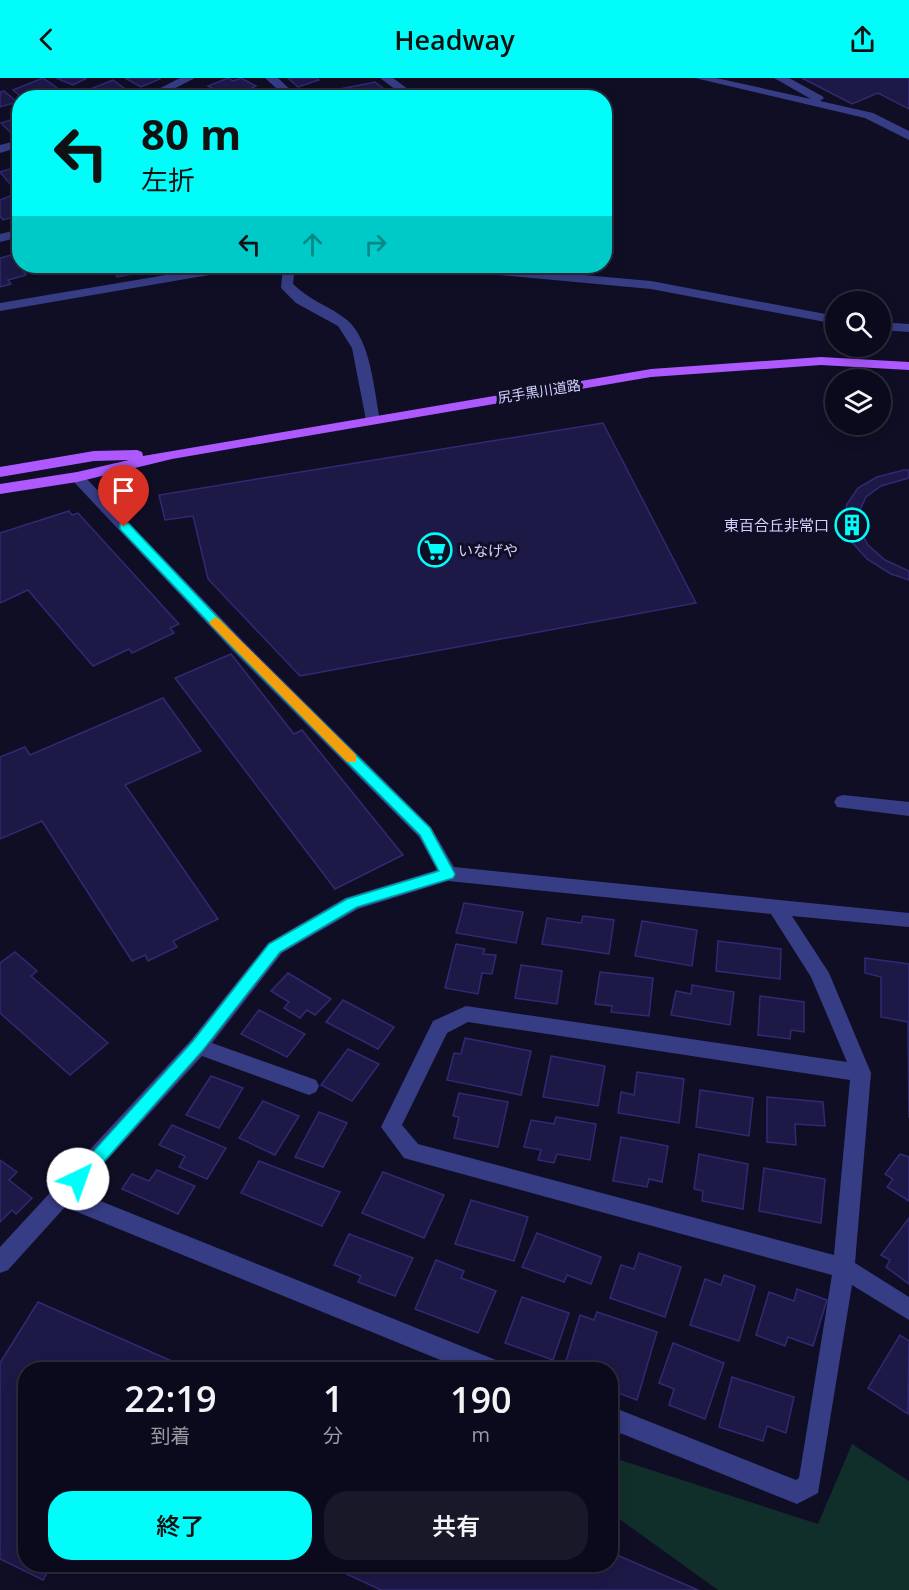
<!DOCTYPE html>
<html lang="ja">
<meta charset="utf-8">
<style>
:root{--surface:#0b0a1c;--page:#191829;--text:#f1f3f6;--muted:#9a9aa3;--line:#2b2b3b;--accent:#00fdf9}
body{margin:0;font-family:"Open Sans","Noto Sans JP",sans-serif;background:var(--page);color:var(--text);height:100vh;display:flex;flex-direction:column;font-size:22px;white-space:nowrap}
*{box-sizing:border-box;margin:0}
p{font-size:20px;color:var(--muted)}
.icon{flex:none;width:33px;height:33px;fill:none;stroke:currentColor;stroke-width:2;stroke-linecap:round;stroke-linejoin:round}
.map{position:relative;flex:1;overflow:hidden}
.sheet{position:absolute;left:18px;top:1284px;width:600px;height:210px;display:flex;flex-direction:column;background:var(--surface);border-radius:24px;box-shadow:0 3px 15px #0003,0 0 0 2px var(--line)}
.sheet>*{flex:none}
.guide{position:absolute;left:12px;top:12px;width:600px;height:183px;border-radius:24px;box-shadow:0 3px 15px #0003,0 0 0 2px var(--line);background:#00fdf9;color:#111;overflow:hidden}
.controls{position:absolute;left:825px;top:213px;display:grid;gap:12px}
.controls a{display:grid;place-items:center;width:66px;height:66px;border-radius:50%;background:var(--surface);box-shadow:0 3px 15px #0003,0 0 0 2px var(--line);font-size:30px}
.pin{position:absolute;display:grid;place-items:center;width:51px;height:51px;color:#fff;margin:-62px -26px;border-radius:50% 50% 50% 0;rotate:-45deg;box-shadow:0 0 6px #0007}
.pin .icon{rotate:45deg}
.me{position:absolute;width:66px;margin:-33px;rotate:42deg;stroke-linejoin:round;filter:drop-shadow(0 0 4px #0008)}
.turn{display:flex;align-items:center;gap:21px;height:126px;padding:0 30px;font-size:27px}
.turn .icon{width:78px;height:78px;stroke-width:2.5}
.turn b{display:block;font-size:42px;line-height:51px}
.lanes{display:flex;align-items:center;height:57px;padding:0 30px;background:#0003;justify-content:center;gap:30px;direction:ltr}
.lanes .off{opacity:.35}
.eta{display:flex;justify-content:space-evenly;align-items:center;height:102px;text-align:center}
.eta b{font-size:36px;font-weight:600;line-height:42px}
.button{display:flex;gap:12px;margin-top:auto;padding:12px 30px}
.button a{flex:1;height:69px;border-radius:24px;background:var(--accent);color:#111;font-size:24px;font-weight:600;line-height:69px;text-align:center}
.button a+a{background:var(--page);color:var(--text)}
header{display:flex;justify-content:space-between;align-items:center;height:78px;padding:0 30px;background:var(--accent);color:#111;font-size:27px;font-weight:600}
.map>svg:first-child{display:block}
</style>
<header><svg class="icon" aria-label="back" viewBox="0 0 24 24"><path d="M15 5l-7 7 7 7"/></svg>Headway<svg class="icon" aria-label="share" viewBox="0 0 24 24"><path d="M12 15V3M7 8l5-5 5 5M5 13v7h14v-7"/></svg></header>
<div class="map">
<svg width="909" height="1512" viewBox="0 0 909 1512">
<rect width="100%" height="100%" fill="#0f0e25"/>
<path fill="#112f2a" d="M852,1366L909,1403V1512H718L611,1435V1383L614,1380L818,1446Z"/>
<g fill="#1d1947" stroke="#302a73" stroke-width="1.5">
<path d="M43,0L60,12L40,19L23,20L13,12Z"/>
<path d="M56,0H87L73,7Z"/>
<path d="M125,0H158L160,1L141,9Z"/>
<path d="M228,0L233,3L241,0L256,8L230,20L208,8Z"/>
<path d="M288,0H317L319,2L298,9Z"/>
<path d="M802,0H909V31L878,15L852,26Z"/>
<path d="M113,2L128,13L114,20H92L83,14Z"/>
<path d="M375,4L388,14L371,20H350L340,11Z"/>
<path d="M205,11L222,20H184Z"/>
<path d="M4,13L17,24L0,29V14Z"/>
<path d="M20,39V55L13,57L1,45Z"/>
<path d="M20,88V104L11,107L0,94Z"/>
<path d="M15,116L20,123V137L3,142L0,138V122Z"/>
<path d="M11,177L26,197L8,202L11,206L0,209V180Z"/>
<path d="M112,188H146L148,193L117,199Z"/>
<path d="M603,345L696,525L300,598L208,501L193,438L165,442L159,417Z"/>
<path d="M904,392H909V400L881,408L866,419L859,434V450L868,467L885,482L909,493V502L891,496L867,481L851,463L844,444L847,426L858,410L877,399Z"/>
<path d="M69,433L72,437L78,435L179,546L170,550L174,555L132,575L129,571L93,588L28,512L0,525V455Z"/>
<path d="M231,576L294,656L302,652L403,777L335,811L175,600Z"/>
<path d="M163,620L201,673L125,707L218,841L173,863L177,869L148,883L145,877L132,883L42,743L0,761V679L25,669L30,677Z"/>
<path d="M464,825L523,834L516,865L456,855Z"/>
<path d="M583,838L614,842L609,876L542,866L547,840L581,845Z"/>
<path d="M642,843L697,852L692,888L635,878Z"/>
<path d="M718,863L781,871L780,901L716,893Z"/>
<path d="M456,866L485,871L483,876L496,877L492,896L482,895L478,916L445,910Z"/>
<path d="M15,874L37,893L31,898L108,965L70,997L0,935V885Z"/>
<path d="M865,880L909,886V1040L908,944L881,939V899L865,895Z"/>
<path d="M521,887L562,893L557,926L515,920Z"/>
<path d="M600,894L653,900L649,938L611,934L612,928L595,926Z"/>
<path d="M288,895L331,921L315,937L307,932L300,940L284,930L289,924L271,913Z"/>
<path d="M692,907L734,914L730,947L671,937L676,913L691,916Z"/>
<path d="M760,918L804,924V954L791,952L790,961L758,957Z"/>
<path d="M343,922L394,949L378,971L326,944Z"/>
<path d="M259,932L305,956L287,979L241,956Z"/>
<path d="M465,960L531,973L521,1017L447,1002L454,975L461,976Z"/>
<path d="M348,971L379,986L352,1023L321,1007Z"/>
<path d="M551,978L605,988L598,1028L543,1019Z"/>
<path d="M637,994L684,1001L679,1045L618,1035L621,1014L634,1017Z"/>
<path d="M211,998L243,1010L219,1050L186,1037Z"/>
<path d="M700,1012L753,1020L749,1058L696,1049Z"/>
<path d="M459,1015L508,1024L498,1069L454,1060L459,1039L453,1038Z"/>
<path d="M767,1019L823,1024L825,1048L795,1046L796,1067L767,1064Z"/>
<path d="M263,1023L299,1038L275,1077L239,1060Z"/>
<path d="M319,1034L347,1045L323,1089L295,1079Z"/>
<path d="M556,1039L596,1046L590,1082L557,1076L554,1085L538,1082L541,1072L524,1069L531,1042L554,1046Z"/>
<path d="M172,1047L226,1070L207,1101L179,1089L185,1078L159,1067Z"/>
<path d="M621,1059L668,1068L662,1104L649,1101L647,1109L613,1103Z"/>
<path d="M699,1076L748,1086L743,1131L702,1123L703,1113L694,1111Z"/>
<path d="M900,1076L909,1079V1123L887,1109L893,1101L885,1096Z"/>
<path d="M0,1082L17,1094L9,1102L32,1120L16,1136L12,1132L0,1144Z"/>
<path d="M259,1083L340,1114L322,1148L241,1115Z"/>
<path d="M764,1090L825,1101L821,1145L759,1133Z"/>
<path d="M157,1092L195,1108L178,1136L122,1111L132,1096L149,1103Z"/>
<path d="M383,1094L444,1117L424,1160L362,1135Z"/>
<path d="M471,1122L528,1139L514,1183L455,1166Z"/>
<path d="M909,1140V1206L886,1189L890,1182L881,1177Z"/>
<path d="M537,1155L601,1179L591,1206L567,1197L564,1204L522,1189Z"/>
<path d="M349,1156L413,1180L395,1218L358,1204L361,1198L334,1187Z"/>
<path d="M639,1175L681,1189L665,1239L610,1220L621,1187L634,1191Z"/>
<path d="M436,1182L464,1193L461,1200L496,1213L478,1255L415,1231Z"/>
<path d="M724,1197L755,1208L739,1263L690,1247L705,1201L721,1207Z"/>
<path d="M797,1211L827,1222L813,1268L788,1259L785,1268L756,1257L769,1214L794,1223Z"/>
<path d="M522,1219L569,1235L553,1282L505,1265Z"/>
<path d="M38,1224L192,1292H26V1486H52L43,1502L0,1481V1285Z"/>
<path d="M597,1234L657,1254L637,1322L610,1312V1292H583L565,1286L580,1237L594,1242Z"/>
<path d="M900,1257L909,1263L908,1336L868,1310Z"/>
<path d="M673,1265L724,1285L705,1341L669,1327L674,1311L659,1305Z"/>
<path d="M732,1299L794,1319L786,1355L767,1348L763,1363L719,1349Z"/>
<path d="M610,1474L698,1512H381L325,1486H610Z"/>
</g>
<g fill="none" stroke-linecap="round" stroke-linejoin="round">
<g fill="#373d85" fill-rule="evenodd">
<path d="M180,0H195L156,20H141Z"/>
<path d="M265,0H278L299,20H287Z"/>
<path d="M380,0H393L420,20H407Z"/>
<path d="M695,0H716L811,21L774,0H789L822,18L824,20L820,23L873,35L909,53V62L865,40Z"/>
<path d="M20,62V69L0,75V67Z"/>
<path d="M20,151V159L0,164V156Z"/>
<path d="M219,188H244L238,192L0,233V225Z"/>
<path d="M283,188H295L293,206C310,223 330,228 347,242C371,262 374,313 380,342L378,345H368L366,342L352,270L338,248L296,225L281,210Z"/>
<path d="M440,188H483L651,203L836,238V246L651,211L446,192Z"/>
<path d="M880,244L909,246V254L880,252Z"/>
<path d="M77,394L82,396L244,564L431,749L454,789L909,835V849L792,838L829,895L871,995L855,1185L909,1219V1242L852,1207L818,1415L797,1426L610,1351V1328L796,1402L799,1400L832,1197L411,1082L404,1080L381,1049L433,943L466,928L847,984L811,899L771,836L448,803L358,831L282,875L212,965L316,1002L319,1008L316,1014L309,1017L202,978L78,1114L501,1284L504,1292H465L65,1129L8,1192L0,1195V1169L191,962L268,865L345,820L437,792L419,759L232,572L72,402L70,399ZM468,944L850,1002L834,1177L418,1066L402,1047L447,955Z"/>
<path d="M843,717L909,724V738L837,729L834,724L837,719Z"/>
</g>
<path fill="#ad59ff" fill-rule="evenodd" d="M821,279L909,284V292L821,287L651,299L172,381L77,404L0,416V406L77,394L129,382L94,383L0,399V389L94,373L137,372L142,374L143,378L651,291Z"/>
</g>
<path fill="#00fdf9" stroke="#00a4a2" stroke-width="1.5" d="M124,445L129,446L242,565L430,750L455,796L453,800L357,829L280,874L203,972L84,1106L78,1108L73,1106L70,1101L73,1096L193,963L269,866L347,821L439,793L420,757L234,571L120,451V446Z"/>
<path fill="#f59e0b" d="M215,539L219,541L356,677V684H347L211,547L209,544Z"/>
<defs>
<g id="building-ring" transform="scale(1.725)"><circle r="9.5" fill="#0f0e25" stroke="#00fdf9" stroke-width="1.5"/><path d="M-4-6H4V6H1V3H-1V6H-4ZM-2.5-4.3h1.7v1.8h-1.7ZM.8-4.3h1.7v1.8H.8ZM-2.5-1h1.7V.8h-1.7ZM.8-1h1.7V.8H.8Z" fill="#00fdf9"/></g>
<g id="supermarket-ring" transform="scale(1.725)"><circle r="9.5" fill="#0f0e25" stroke="#00fdf9" stroke-width="1.5"/><path d="M-6-5.5h2.5l.6 2H6L4.5 2H-2.5L-4.4-4H-6ZM-1.5 3.2a1.3 1.3 0 1 0 .1 0ZM3 3.2a1.3 1.3 0 1 0 .1 0Z" fill="#00fdf9"/></g>
</defs>
<g fill-rule="evenodd">
<use href="#building-ring" x="852" y="447"/>
<use href="#supermarket-ring" x="435" y="472"/>
</g>
<g text-anchor="middle" dominant-baseline="central" stroke-width="6" stroke-linejoin="round" paint-order="stroke">
<g font-size="14" fill="#d2d2ff" stroke="#0f0e25">
<text transform="translate(539 313) rotate(-9)">尻手黒川道路</text>
</g>
<g font-size="15" fill="#d2d2ff" stroke="#0f0e25" text-anchor="end">
<text x="829" y="447">東百合丘非常口</text>
<text x="458" y="472" text-anchor="start">いなげや</text>
</g>
</g>
</svg>
<div class="controls">
<a><svg class="icon" aria-label="search" viewBox="0 0 24 24"><circle cx="10" cy="10" r="6"/><path d="M15 15l6 6"/></svg></a>
<a><svg class="icon" aria-label="layers" viewBox="0 0 24 24"><path d="M12 4l9 5-9 5-9-5zM3 14l9 5 9-5"/></svg></a>
</div>
<div class="pin" style="left:124px;top:449px;background:#d93025"><svg class="icon" aria-label="arrive" viewBox="0 0 24 24"><path d="M6 21V4h12l-3 4 3 4H6"/></svg></div>
<svg class="me" style="left:78px;top:1101px" viewBox="-20 -20 40 40"><circle r="19" fill="#fff"/><path d="M0-13L10 11 0 6-10 11z" fill="#00fdf9"/></svg>
<div class="guide">
<div class="turn"><svg class="icon" aria-label="left" viewBox="0 0 24 24"><path d="M17 20v-9H6M10 6l-5 5 5 5"/></svg><div><b>80 m</b>左折</div></div>
<div class="lanes"><svg class="icon" aria-label="left" viewBox="0 0 24 24"><path d="M17 20v-9H6M10 6l-5 5 5 5"/></svg><svg class="icon off" aria-label="ahead" viewBox="0 0 24 24"><path d="M12 20V5M6 11l6-6 6 6"/></svg><svg class="icon off" aria-label="right" viewBox="0 0 24 24"><path d="M7 20v-9h11M14 6l5 5-5 5"/></svg></div>
</div>
<section class="sheet">
<div class="eta">
<div><b>22:19</b><p>到着</p></div>
<div><b>1</b><p>分</p></div>
<div><b>190</b><p>m</p></div>
</div>
<div class="button"><a>終了</a><a>共有</a></div>
</section>
</div>
